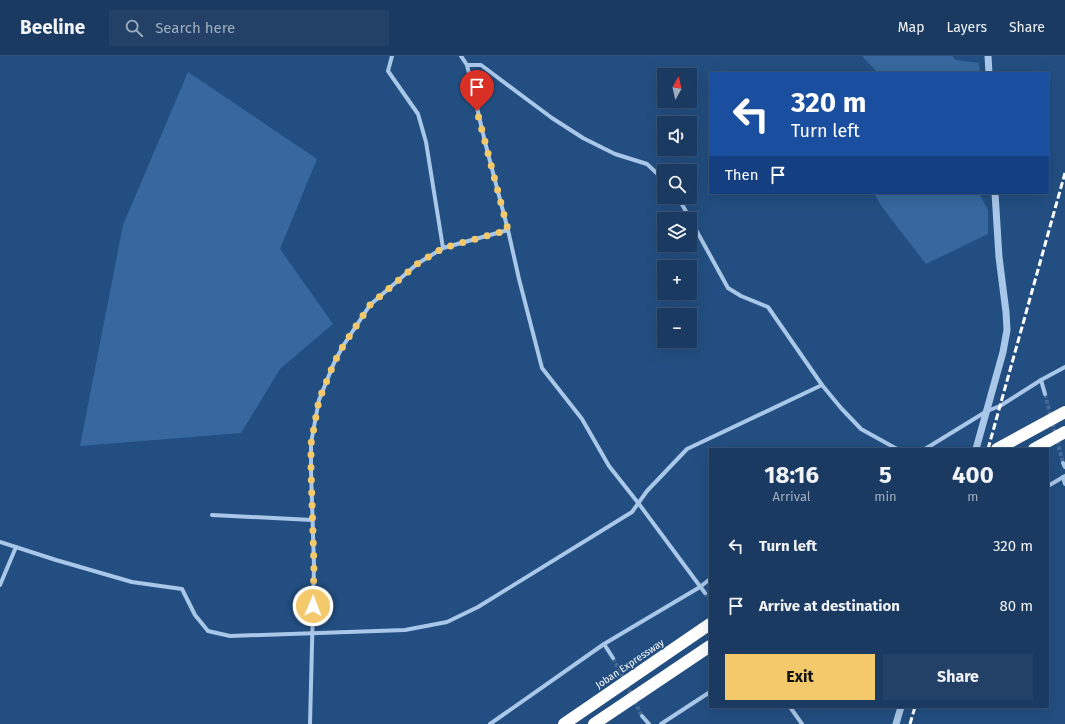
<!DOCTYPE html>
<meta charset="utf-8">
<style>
:root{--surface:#1a3a61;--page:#234167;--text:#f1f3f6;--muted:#9fadbd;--line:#385476;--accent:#f3c96c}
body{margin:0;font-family:"Fira Sans",sans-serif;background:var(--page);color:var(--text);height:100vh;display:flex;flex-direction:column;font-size:15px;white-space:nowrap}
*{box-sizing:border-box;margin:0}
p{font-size:13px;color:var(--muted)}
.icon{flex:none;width:22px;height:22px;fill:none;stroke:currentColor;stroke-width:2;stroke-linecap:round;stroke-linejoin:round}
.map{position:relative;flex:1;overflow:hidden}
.panel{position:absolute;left:709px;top:392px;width:340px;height:260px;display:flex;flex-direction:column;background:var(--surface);border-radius:0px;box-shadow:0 4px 16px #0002,0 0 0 1px var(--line)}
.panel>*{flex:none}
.hud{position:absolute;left:709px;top:16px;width:340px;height:122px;border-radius:0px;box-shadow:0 4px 16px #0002,0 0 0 1px var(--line);background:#1a4fa0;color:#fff;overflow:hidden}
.needle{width:26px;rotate:8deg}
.fabs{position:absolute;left:657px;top:12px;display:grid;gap:8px}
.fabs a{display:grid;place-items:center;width:40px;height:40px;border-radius:0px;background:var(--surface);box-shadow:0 4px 16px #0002,0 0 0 1px var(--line);font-size:20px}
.pin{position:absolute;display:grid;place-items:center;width:34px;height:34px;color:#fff;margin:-41px -17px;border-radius:50% 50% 50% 0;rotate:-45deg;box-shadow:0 0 4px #0007}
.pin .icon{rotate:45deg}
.me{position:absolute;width:44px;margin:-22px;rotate:1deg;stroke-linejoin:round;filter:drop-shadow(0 0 3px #0008)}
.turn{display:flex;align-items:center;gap:14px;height:84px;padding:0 16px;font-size:18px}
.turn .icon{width:52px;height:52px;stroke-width:2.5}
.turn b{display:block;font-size:28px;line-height:34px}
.then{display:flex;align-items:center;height:38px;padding:0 16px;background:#0003;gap:8px;font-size:15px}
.eta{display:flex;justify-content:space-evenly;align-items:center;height:68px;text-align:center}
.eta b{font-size:24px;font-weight:700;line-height:28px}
.cta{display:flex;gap:8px;margin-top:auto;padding:8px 16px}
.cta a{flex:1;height:46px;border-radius:0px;background:var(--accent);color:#111;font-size:16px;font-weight:700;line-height:46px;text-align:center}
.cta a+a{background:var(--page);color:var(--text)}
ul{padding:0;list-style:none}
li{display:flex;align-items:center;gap:12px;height:60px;padding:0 16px}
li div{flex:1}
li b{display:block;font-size:15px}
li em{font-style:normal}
header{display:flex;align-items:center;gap:24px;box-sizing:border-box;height:56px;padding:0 20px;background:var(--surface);border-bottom:1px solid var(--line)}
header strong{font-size:19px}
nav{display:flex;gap:22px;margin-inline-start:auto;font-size:14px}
.search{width:280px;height:36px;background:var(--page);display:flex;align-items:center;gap:10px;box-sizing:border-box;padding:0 14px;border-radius:0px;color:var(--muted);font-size:15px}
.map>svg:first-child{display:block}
</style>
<header>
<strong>Beeline</strong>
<div class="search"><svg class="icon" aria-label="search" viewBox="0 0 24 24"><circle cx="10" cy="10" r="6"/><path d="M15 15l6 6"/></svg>Search here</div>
<nav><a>Map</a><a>Layers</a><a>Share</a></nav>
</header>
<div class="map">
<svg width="1065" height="668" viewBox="0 0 1065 668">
<rect width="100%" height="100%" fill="#224e81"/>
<g fill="#36689f">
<path d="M862,0H952L956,4L979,7L980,17H878Z"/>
<path d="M188,16L317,103L280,193L333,268L280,313L241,377L80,390L123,169Z"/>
<path d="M874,137H979L988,154V178L926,208L882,151Z"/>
</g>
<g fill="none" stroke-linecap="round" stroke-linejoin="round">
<g stroke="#436994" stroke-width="4" stroke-dasharray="4 2" stroke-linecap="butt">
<path d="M1045,338L1063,407"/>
<path d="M705,537L710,544"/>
<path d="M613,602L642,660"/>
</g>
<g stroke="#a9c7e8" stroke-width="4">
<path d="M392,0L388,15L418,58L426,86L443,192"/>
<path d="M461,0L467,9L485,86L508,174L519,223L542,312L582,363L609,410L639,448L705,537"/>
<path d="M467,9H481L552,62L583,82L615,98L647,108L664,124"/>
<path d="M678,141L728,232L741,240L768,251L822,329L841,352L861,373L897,393"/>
<path d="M1041,324L1045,338"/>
<path d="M925,393L987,355L1000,350L1041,324L1065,311"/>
<path d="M1063,407L1065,411"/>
<path d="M1063,421L1065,428"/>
<path d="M1048,430L1065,420"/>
<path d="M212,459L312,464"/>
<path d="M0,486L56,504L132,526L182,533L195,559L208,575L230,580L405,574L447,566L478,551L632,456L647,435L687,393L822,329"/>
<path d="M0,529L16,491"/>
<path d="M604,588L613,602"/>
<path d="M790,651L802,668"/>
<path d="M642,660L649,668"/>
<path d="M310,668L314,510L311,414V387L319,344L334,307L343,290L370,249L417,208L443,192L508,174"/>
<path d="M490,668L604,588L700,531L710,523"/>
<path d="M661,668L710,636"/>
</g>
<g stroke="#a9c7e8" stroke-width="7">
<path d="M988,0L989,17"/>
<path d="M976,393L1003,296L1007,274L1006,256L999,201L995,137"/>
<path d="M896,668L901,651"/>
</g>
<g stroke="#fff" stroke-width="12">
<path d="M997,393L1065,356"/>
<path d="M1034,393L1065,376"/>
<path d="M564,668L710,568"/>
<path d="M594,668L710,590"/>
</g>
<g stroke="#fff" stroke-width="3" stroke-dasharray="7 3" stroke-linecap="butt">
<path d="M988,393L1065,117"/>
<path d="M910,668L915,651"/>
</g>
</g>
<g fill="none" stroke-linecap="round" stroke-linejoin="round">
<path stroke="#f3c96c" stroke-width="7" stroke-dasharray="0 12.6" d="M313,550L314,510L311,414V388L319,344L334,307L343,290L370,249L417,208L443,192L508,174L477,55"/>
</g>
<g text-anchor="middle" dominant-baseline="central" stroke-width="3" stroke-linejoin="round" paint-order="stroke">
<g font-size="10" fill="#fff" stroke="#224e81">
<text transform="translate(630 608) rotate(-34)">Joban Expressway</text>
</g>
</g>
</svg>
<div class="fabs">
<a><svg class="needle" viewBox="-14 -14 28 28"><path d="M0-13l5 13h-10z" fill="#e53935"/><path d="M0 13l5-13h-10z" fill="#9fadbd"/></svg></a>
<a><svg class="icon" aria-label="sound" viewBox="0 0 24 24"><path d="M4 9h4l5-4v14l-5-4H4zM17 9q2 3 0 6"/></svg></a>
<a><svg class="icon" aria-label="search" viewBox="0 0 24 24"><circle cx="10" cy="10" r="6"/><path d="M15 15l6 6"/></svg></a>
<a><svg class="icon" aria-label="layers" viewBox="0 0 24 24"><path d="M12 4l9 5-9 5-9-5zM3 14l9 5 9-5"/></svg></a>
<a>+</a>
<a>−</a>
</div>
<div class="pin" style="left:477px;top:55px;background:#d93025"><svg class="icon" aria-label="arrive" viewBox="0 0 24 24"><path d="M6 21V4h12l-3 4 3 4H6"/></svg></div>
<svg class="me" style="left:313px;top:550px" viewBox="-20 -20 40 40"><circle r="17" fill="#f3c96c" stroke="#fff" stroke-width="3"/><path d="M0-11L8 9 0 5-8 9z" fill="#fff"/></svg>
<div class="hud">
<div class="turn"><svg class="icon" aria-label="left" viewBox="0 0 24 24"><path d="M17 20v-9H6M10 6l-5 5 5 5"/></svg><div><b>320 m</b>Turn left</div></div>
<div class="then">Then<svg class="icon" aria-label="arrive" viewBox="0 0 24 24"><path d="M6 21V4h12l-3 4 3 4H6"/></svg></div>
</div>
<section class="panel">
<div class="eta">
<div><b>18:16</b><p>Arrival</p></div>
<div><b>5</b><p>min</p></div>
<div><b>400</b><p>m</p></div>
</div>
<ul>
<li><svg class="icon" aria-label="left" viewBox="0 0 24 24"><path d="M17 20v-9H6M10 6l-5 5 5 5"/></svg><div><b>Turn left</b></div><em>320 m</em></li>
<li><svg class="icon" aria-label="arrive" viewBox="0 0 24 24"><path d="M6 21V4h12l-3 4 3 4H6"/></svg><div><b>Arrive at destination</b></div><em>80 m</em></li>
</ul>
<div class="cta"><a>Exit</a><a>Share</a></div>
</section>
</div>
